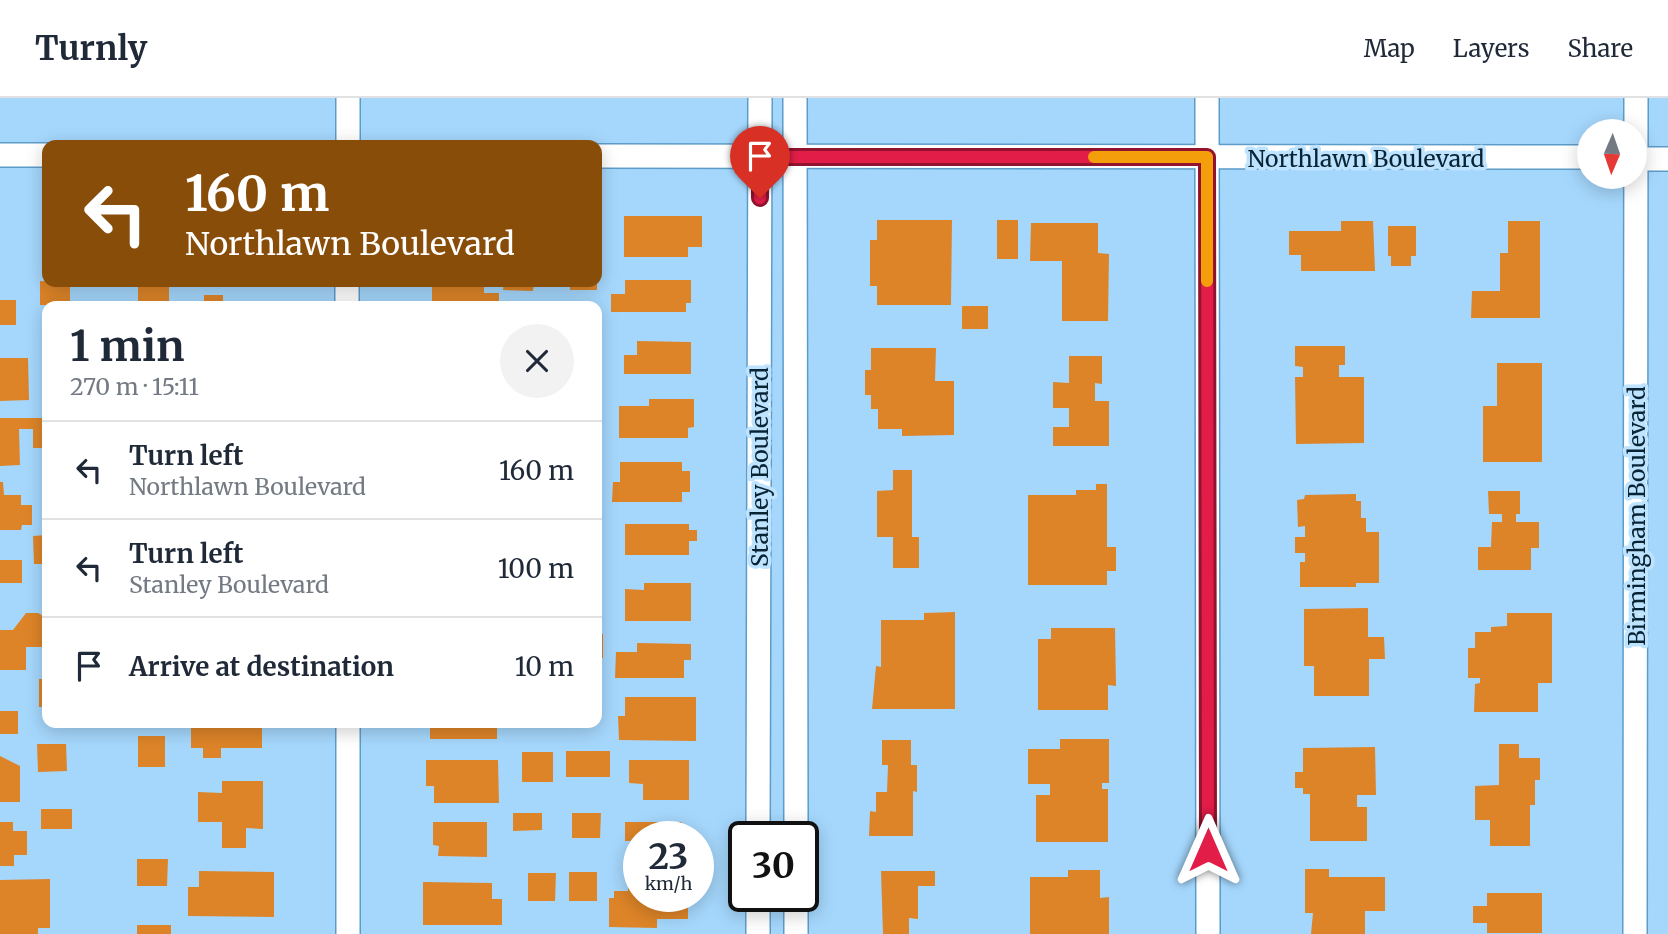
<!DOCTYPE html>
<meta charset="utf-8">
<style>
:root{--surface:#fff;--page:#f2f2f3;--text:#1f2937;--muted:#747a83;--line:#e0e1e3}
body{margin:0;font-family:Merriweather,serif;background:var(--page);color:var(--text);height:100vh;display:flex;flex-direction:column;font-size:26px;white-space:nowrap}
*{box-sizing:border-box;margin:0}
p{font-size:23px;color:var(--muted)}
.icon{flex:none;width:38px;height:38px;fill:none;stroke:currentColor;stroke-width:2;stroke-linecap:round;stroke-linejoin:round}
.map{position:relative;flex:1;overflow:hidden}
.sheet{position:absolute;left:42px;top:203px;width:560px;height:427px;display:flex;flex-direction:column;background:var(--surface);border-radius:14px;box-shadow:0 4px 18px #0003}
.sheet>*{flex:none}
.guide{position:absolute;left:42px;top:42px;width:560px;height:147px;border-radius:14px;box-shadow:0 4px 18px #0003;background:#894d0a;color:#fff;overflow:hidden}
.needle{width:46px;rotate:182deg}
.buttons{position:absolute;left:1577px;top:21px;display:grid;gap:14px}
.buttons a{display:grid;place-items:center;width:70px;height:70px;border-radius:50%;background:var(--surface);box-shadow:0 4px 18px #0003;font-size:35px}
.speed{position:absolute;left:623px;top:723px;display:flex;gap:14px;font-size:35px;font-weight:700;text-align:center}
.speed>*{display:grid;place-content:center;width:91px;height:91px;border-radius:50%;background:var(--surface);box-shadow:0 4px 18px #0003;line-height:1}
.speed small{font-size:18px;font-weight:400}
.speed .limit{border:4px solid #111;border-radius:10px;background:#fff;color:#111}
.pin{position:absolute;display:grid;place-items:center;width:60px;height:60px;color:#fff;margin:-72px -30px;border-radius:50% 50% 50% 0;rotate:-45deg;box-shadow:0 0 7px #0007}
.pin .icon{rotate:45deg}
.me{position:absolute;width:77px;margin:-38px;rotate:0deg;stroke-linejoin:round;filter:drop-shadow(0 0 5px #0008)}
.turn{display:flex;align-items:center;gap:24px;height:147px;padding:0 28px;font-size:32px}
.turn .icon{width:91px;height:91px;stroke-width:2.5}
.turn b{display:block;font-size:49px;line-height:60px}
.round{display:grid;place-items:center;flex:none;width:74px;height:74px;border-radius:37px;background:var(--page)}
.head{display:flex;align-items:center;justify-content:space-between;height:119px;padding:0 28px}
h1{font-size:42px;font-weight:700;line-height:52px}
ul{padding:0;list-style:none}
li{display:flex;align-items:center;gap:21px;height:98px;padding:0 28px;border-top:2px solid var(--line)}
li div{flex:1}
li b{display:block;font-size:26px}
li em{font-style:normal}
header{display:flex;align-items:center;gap:42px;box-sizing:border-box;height:98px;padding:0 35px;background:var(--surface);border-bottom:2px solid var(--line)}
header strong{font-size:33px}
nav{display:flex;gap:38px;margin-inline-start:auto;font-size:24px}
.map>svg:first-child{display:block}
</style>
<header>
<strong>Turnly</strong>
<nav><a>Map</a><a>Layers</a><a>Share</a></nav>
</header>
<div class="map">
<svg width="1668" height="836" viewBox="0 0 1668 836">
<rect width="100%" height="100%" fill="#a5d7fc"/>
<g fill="#dd8428">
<path d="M624,118H702V149H688V159H624Z"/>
<path d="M877,122H952L951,207H877V188H870V142H877Z"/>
<rect x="997" y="122" width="21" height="39"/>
<path d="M1341,123H1373L1375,173H1301V157H1289V133H1341Z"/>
<path d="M1508,123H1540V220H1471L1472,193H1500V155H1508Z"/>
<path d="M1031,125H1098V155L1109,156L1108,223H1062V163H1030Z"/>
<path d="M1388,128H1416V158H1411V168H1391V158H1388Z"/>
<path d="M625,182H691V205H686V214H611V196H625Z"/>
<path d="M40,183L70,184V207H40Z"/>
<path d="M432,184H484V195H499V208H439V203H432Z"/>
<path d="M504,184H534L533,193L503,192Z"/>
<rect x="570" y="184" width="27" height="8"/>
<path d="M169,185V208H138V186Z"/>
<rect x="204" y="197" width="19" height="11"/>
<rect x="0" y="202" width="16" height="25"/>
<rect x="962" y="208" width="26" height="23"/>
<path d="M637,243L691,244V276H624V257H637Z"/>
<path d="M1295,248H1345V267H1339V279H1364V345L1296,346L1295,279H1303V269L1295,268Z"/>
<path d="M871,250H936L935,283H954V337L902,338V331H878V311H871V297H865V272H871Z"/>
<path d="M1069,258H1102V286L1095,285V303H1109V348H1053V329H1069V310H1053V284L1069,285Z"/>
<path d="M0,260H28L29,302L0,303Z"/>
<path d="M1497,265H1542V364H1483V308H1497Z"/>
<path d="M649,301H694V329L688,330V340H619V308H649Z"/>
<path d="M0,320H47V350H33V331H19L20,367L0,368Z"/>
<path d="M620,364H682V373H690V394H682V404H612L613,384H620Z"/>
<path d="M893,372H912V439H919V470H893V439H877V393L893,392Z"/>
<path d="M0,384H3L4,397H21V407H32V427H22L21,432H0Z"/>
<path d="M1096,386H1107V449H1116V473H1107V487H1028V397H1076V392H1096Z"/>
<path d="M1488,393H1520V416H1516V424H1539V450H1531V472H1478V449H1491L1492,424H1502V416H1489Z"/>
<path d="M1356,396V403H1361V420H1366V434H1379V485H1356V489H1300V464H1305V455H1295V439H1305V428L1298,429L1297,402L1304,401L1305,397Z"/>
<path d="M625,426H689V432H697V443H689V457H625Z"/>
<path d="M47,437V466H34L33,438Z"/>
<rect x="0" y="462" width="22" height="23"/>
<path d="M597,474H602V502L597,501Z"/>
<path d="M644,485H691V523H625V491L644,492Z"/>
<path d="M1368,510V539H1384L1385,561H1369V598H1314V568H1304V511Z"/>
<path d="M955,514V611H872L876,568L881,569V522H924V515Z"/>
<path d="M26,515H38L47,520V544L44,549H26V572H0V532H13Z"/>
<path d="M1507,515H1552V585H1538V614H1474L1475,586L1480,585V580H1468V550H1475V534H1491V529L1507,528Z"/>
<path d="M1051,530H1115L1116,588L1108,587V612H1038V541H1051Z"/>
<rect x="597" y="536" width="6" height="24"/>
<path d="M637,545L691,546V562H684V580H615L616,554H637Z"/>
<rect x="39" y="581" width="8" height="28"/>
<path d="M625,599H696V643L619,642L618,618H625Z"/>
<rect x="0" y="613" width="18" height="23"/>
<path d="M191,625H253V628H262V650H221V660H203V650H191Z"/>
<rect x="430" y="625" width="67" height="16"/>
<rect x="138" y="638" width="27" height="31"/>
<path d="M1060,641H1109V685H1102V691H1108V744H1036V697H1050V686H1028V651H1060Z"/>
<path d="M882,642H911V667H917V694L913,693V738H869L870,713L876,714V694H887L888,667H882Z"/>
<path d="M37,646H66L67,673L38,674Z"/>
<path d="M1499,646H1519V660H1540V682H1535V707H1530V748H1490V722H1475V688L1499,687Z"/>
<path d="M1375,649L1376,697H1357V709H1367V743H1310V696H1303V690H1295V674H1303V650Z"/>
<rect x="566" y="653" width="44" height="26"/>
<rect x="522" y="654" width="31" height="30"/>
<path d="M0,658L20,668V704H0Z"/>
<path d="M426,662H498L499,705H434V688H426Z"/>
<path d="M629,662H689V702H643V686L629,685Z"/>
<path d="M222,683H263V731L246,730V750H222V724H198V694L222,695Z"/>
<rect x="41" y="711" width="31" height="20"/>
<path d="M513,715H542V732L513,733Z"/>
<path d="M572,715H601L600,740H572Z"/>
<path d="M0,724H13V733H27V757H14V768H0Z"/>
<path d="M433,724H487V759L438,758L439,748L433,747Z"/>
<path d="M625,724H682V735H690V738H639V743H625Z"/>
<path d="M137,761H168L167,788H137Z"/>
<path d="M1305,771H1329V779H1385V813H1365V836H1311L1313,815H1305Z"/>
<path d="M1068,772H1100V800L1109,799V836H1030V779H1068Z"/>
<path d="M199,773L274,774V819L188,818V789H199Z"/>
<path d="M881,773H935V788H918V821L909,820V836H883Z"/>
<rect x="569" y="774" width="28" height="29"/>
<path d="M528,775H556L555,803H528Z"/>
<path d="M50,781V830H38V836H0V782Z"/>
<path d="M423,784L492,785V801H502V827H423Z"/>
<path d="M628,785H639V798H688V821H657V830L609,829V800H614V793H628Z"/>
<path d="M1487,795H1542V835H1487V825H1473V808H1487Z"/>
<rect x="137" y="827" width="34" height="9"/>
</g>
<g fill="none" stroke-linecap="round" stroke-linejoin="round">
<g stroke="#5d9cc8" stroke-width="26">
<g id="minor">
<path d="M795,0L796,738"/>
<path d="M1207,0L1208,836"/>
<path d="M348,47V0"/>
<path d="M0,57H47"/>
<path d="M597,58L1589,59"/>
<path d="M1634,61H1668"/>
<path d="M347,184V208"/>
<path d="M348,625V836"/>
<path d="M758,738L760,0"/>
<path d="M796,798V836"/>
<path d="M758,836V798"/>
<path d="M1635,836L1636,0"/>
</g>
</g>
<use href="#minor" stroke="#fff" stroke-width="23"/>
</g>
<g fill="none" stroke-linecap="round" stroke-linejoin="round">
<g stroke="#92132f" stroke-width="18">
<path id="route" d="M760,100V59H1207L1208,752"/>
</g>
<use href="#route" stroke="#e11d48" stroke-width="12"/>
<path stroke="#f59e0b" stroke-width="12" d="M1094,59H1207V183"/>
</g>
<g text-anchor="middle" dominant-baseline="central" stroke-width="7" stroke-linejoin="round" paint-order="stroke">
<g font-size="23" fill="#082334" stroke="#bde3ff">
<text x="1366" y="60">Northlawn Boulevard</text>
<text transform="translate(759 369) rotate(-90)">Stanley Boulevard</text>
<text transform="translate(1636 418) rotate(-90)">Birmingham Boulevard</text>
</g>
</g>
</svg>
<div class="buttons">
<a><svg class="needle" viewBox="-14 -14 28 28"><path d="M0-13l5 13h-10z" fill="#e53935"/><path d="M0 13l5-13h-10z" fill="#747a83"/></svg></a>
</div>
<div class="speed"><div>23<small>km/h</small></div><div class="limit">30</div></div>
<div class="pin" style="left:760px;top:100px;background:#d93025"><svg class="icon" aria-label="arrive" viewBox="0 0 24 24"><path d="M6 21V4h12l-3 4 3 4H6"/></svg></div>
<svg class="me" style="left:1208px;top:752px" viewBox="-20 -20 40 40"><path d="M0-17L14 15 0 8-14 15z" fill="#e11d48" stroke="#fff" stroke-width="4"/></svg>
<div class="guide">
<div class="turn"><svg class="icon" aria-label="left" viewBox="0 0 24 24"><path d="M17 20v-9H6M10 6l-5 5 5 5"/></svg><div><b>160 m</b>Northlawn Boulevard</div></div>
</div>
<section class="sheet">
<div class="head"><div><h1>1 min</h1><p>270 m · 15:11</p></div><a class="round"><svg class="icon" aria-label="close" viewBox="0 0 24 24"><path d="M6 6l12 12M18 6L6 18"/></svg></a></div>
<ul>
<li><svg class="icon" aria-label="left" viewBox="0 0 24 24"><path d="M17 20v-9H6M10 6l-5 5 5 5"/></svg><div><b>Turn left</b><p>Northlawn Boulevard</p></div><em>160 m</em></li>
<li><svg class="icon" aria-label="left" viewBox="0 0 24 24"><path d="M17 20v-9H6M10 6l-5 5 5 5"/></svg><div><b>Turn left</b><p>Stanley Boulevard</p></div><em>100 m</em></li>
<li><svg class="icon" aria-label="arrive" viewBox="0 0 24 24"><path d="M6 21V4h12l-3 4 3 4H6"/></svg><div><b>Arrive at destination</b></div><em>10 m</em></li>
</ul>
</section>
</div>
